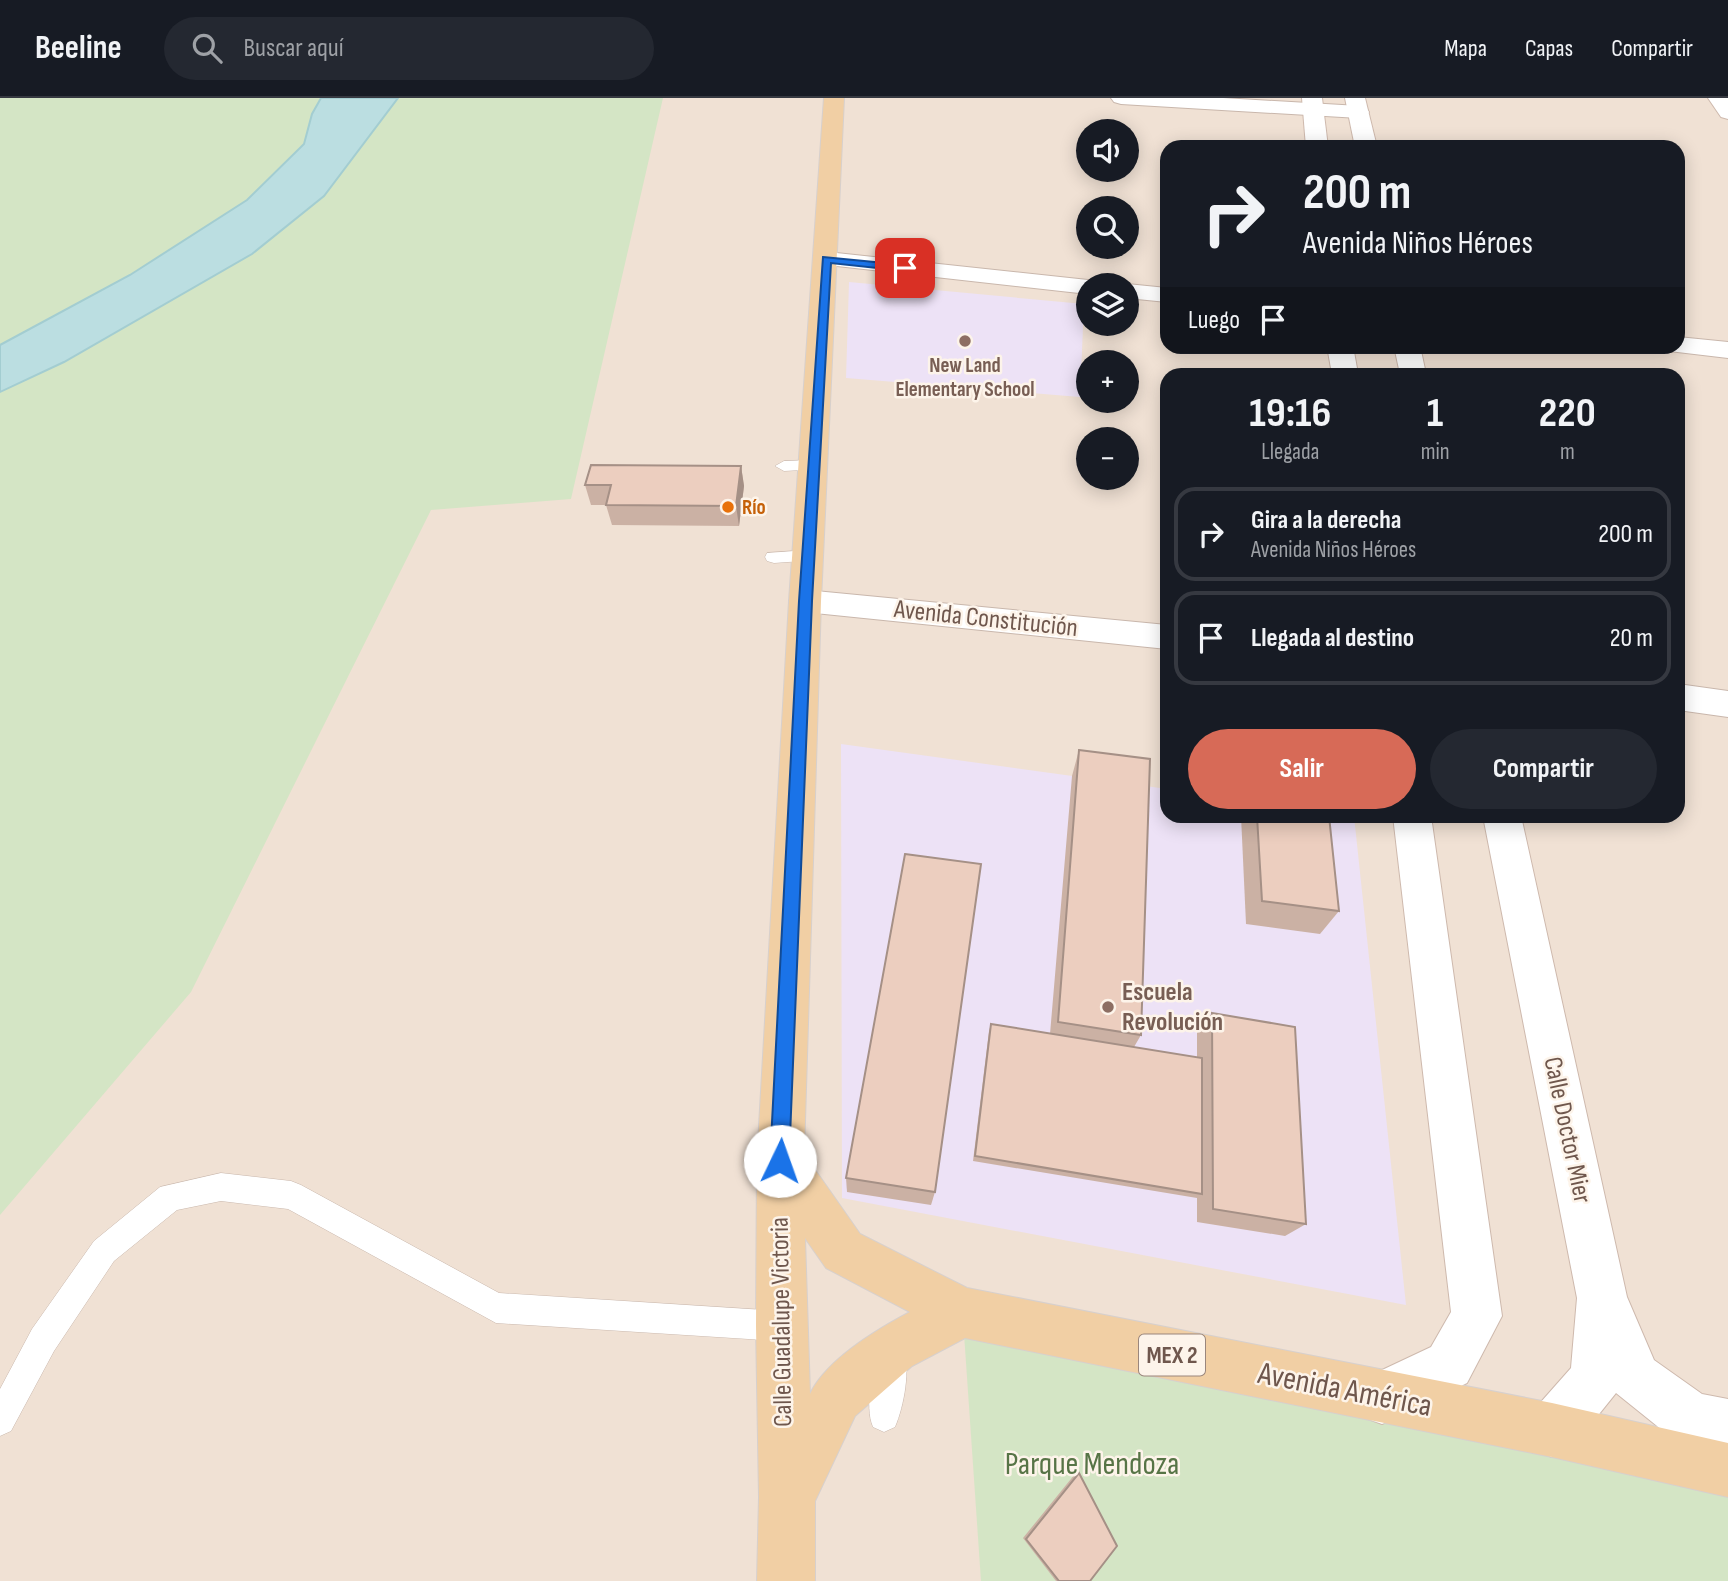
<!DOCTYPE html>
<html lang="es">
<meta charset="utf-8">
<style>
:root{--surface:#171b24;--page:#242831;--text:#f1f3f6;--muted:#9ea1a6;--line:#363941;--accent:#d76a57}
body{margin:0;font-family:"Sofia Sans Condensed",sans-serif;background:var(--page);color:var(--text);height:100vh;display:flex;flex-direction:column;font-size:26px;white-space:nowrap}
*{box-sizing:border-box;margin:0}
p{font-size:23px;color:var(--muted)}
.icon{flex:none;width:38px;height:38px;fill:none;stroke:currentColor;stroke-width:2;stroke-linecap:round;stroke-linejoin:round}
.map{position:relative;flex:1;overflow:hidden}
.drawer{position:absolute;left:1160px;top:270px;width:525px;height:455px;display:flex;flex-direction:column;background:var(--surface);border-radius:21px;box-shadow:0 4px 18px #0003}
.drawer>*{flex:none}
.hud{position:absolute;left:1160px;top:42px;width:525px;height:214px;border-radius:21px;box-shadow:0 4px 18px #0003;background:#171b24;color:var(--text);overflow:hidden}
.buttons{position:absolute;left:1076px;top:21px;display:grid;gap:14px}
.buttons a{display:grid;place-items:center;width:63px;height:63px;border-radius:50%;background:var(--surface);box-shadow:0 4px 18px #0003;font-size:35px}
.pin{position:absolute;display:grid;place-items:center;width:60px;height:60px;color:#fff;margin:-30px;border-radius:14px;box-shadow:0 4px 10px #0006}
.me{position:absolute;width:77px;margin:-38px;rotate:3deg;stroke-linejoin:round;filter:drop-shadow(0 0 5px #0008)}
.turn{display:flex;align-items:center;gap:24px;height:147px;padding:0 28px;font-size:32px}
.turn .icon{width:91px;height:91px;stroke-width:2.5}
.turn b{display:block;font-size:49px;line-height:60px}
.then{display:flex;align-items:center;height:66px;padding:0 28px;background:#0003;gap:14px;font-size:26px}
.eta{display:flex;justify-content:space-evenly;align-items:center;height:119px;text-align:center}
.eta b{font-size:42px;font-weight:700;line-height:49px}
.button{display:flex;gap:14px;margin-top:auto;padding:14px 28px}
.button a{flex:1;height:80px;border-radius:42px;background:var(--accent);color:#fff;font-size:28px;font-weight:700;line-height:80px;text-align:center}
.button a+a{background:var(--page);color:var(--text)}
ul{padding:0;list-style:none}
li{display:flex;align-items:center;gap:21px;height:94px;margin:0 14px 10px;padding:0 14px;border:4px solid var(--line);border-radius:21px}
li div{flex:1}
li b{display:block;font-size:26px}
li em{font-style:normal}
header{display:flex;align-items:center;gap:42px;box-sizing:border-box;height:98px;padding:0 35px;background:var(--surface);border-bottom:2px solid var(--line)}
header strong{font-size:33px}
nav{display:flex;gap:38px;margin-inline-start:auto;font-size:24px}
.search{width:490px;height:63px;background:var(--page);display:flex;align-items:center;gap:18px;box-sizing:border-box;padding:0 24px;border-radius:38px;color:var(--muted);font-size:26px}
.map>svg:first-child{display:block}
</style>
<header>
<strong>Beeline</strong>
<div class="search"><svg class="icon" aria-label="search" viewBox="0 0 24 24"><circle cx="10" cy="10" r="6"/><path d="M15 15l6 6"/></svg>Buscar aquí</div>
<nav><a>Mapa</a><a>Capas</a><a>Compartir</a></nav>
</header>
<div class="map">
<svg width="1728" height="1483" viewBox="0 0 1728 1483">
<rect width="100%" height="100%" fill="#faf0e5"/>
<path fill="#f0e1d4" fill-rule="evenodd" d="M0,0H1728V1483H0ZM1088,33H1127V72H1088ZM1167,49H1678V248H1167ZM1088,110H1127V149H1088ZM1088,187H1127V226H1088ZM1088,264H1127V303H1088ZM1167,276H1678V718H1167ZM1088,341H1127V380H1088Z"/>
<g fill="#ede2f6">
<path d="M849,184L1084,206L1080,299L846,280Z"/>
<path d="M841,646L1167,691V718H1354L1406,1207L842,1100Z"/>
</g>
<g fill="#d4e5c5">
<path d="M0,0H321L312,16L304,46L247,102L130,177L0,247Z"/>
<path d="M398,0H663L571,401L431,412L191,894L0,1117V294L64,264L252,156L324,98Z"/>
<path d="M963,1221L1728,1376V1483H981Z"/>
</g>
<path fill="#bbdee1" stroke="#a3cdd1" stroke-width="2" d="M321,0H398L324,98L252,156L64,264L0,294V247L130,177L247,102L304,46L312,16Z"/>
<g fill="none" stroke-linecap="round" stroke-linejoin="round">
<g stroke="#c9b7ac" stroke-width="1">
<g id="service">
<path d="M814,362L820,363L823,367L820,371L784,373L775,368L784,363Z"/>
<path d="M809,452L816,454L818,458L816,462L774,465L767,463L765,459L767,455Z"/>
<path d="M221,1075L291,1083L301,1087L499,1195L781,1213L792,1217L796,1228L792,1239L781,1243L496,1225L288,1111L221,1103L177,1112L114,1163L54,1253L11,1333L0,1338V1291L32,1231L94,1143L160,1089Z"/>
<path d="M892,1245L903,1249C911,1270 904,1308 895,1329L884,1334L873,1329C864,1308 873,1270 881,1249Z"/>
</g>
</g>
<g stroke="#c9b7ac" stroke-width="2">
<g id="minor">
<path d="M1111,0H1223L1359,8L1366,10L1369,14L1366,18L1359,20L1121,6L1114,4Z"/>
<path d="M805,492L1167,527V551L805,514L794,511L789,503L794,495Z"/>
<path d="M1678,586L1728,593V619L1678,612Z"/>
</g>
</g>
<g stroke="#c9b7ac" stroke-width="2">
<g id="tertiary">
<path d="M827,154L1088,182L1099,187H1088V196L819,166L815,161L819,156Z"/>
<path d="M1127,186L1167,190V204L1127,200V187H1120Z"/>
<path d="M1678,239L1728,244V260L1669,253L1666,248H1678Z"/>
</g>
</g>
<g stroke="#ceb9ad" stroke-width="2">
<g id="secondary">
<path d="M1302,0H1322L1328,49H1306Z"/>
<path d="M1345,0H1365L1377,49H1355Z"/>
<path d="M1708,0H1728V21L1721,19Z"/>
<path d="M1327,248H1353L1358,276H1332Z"/>
<path d="M1394,248H1420L1426,276H1400Z"/>
<path d="M1393,718H1431L1502,1218L1467,1285L1382,1326L1363,1319L1356,1300L1363,1281L1431,1249L1451,1214Z"/>
<path d="M1483,718H1521L1627,1199L1654,1262L1702,1296L1728,1301V1355L1691,1348L1672,1340L1616,1295L1571,1351L1552,1359L1533,1351L1525,1332L1533,1313L1571,1270L1577,1200Z"/>
</g>
</g>
<g stroke="#d7d0cd" stroke-width="2">
<path id="primary" d="M824,0H844L821,503L804,1056L860,1136L967,1190L1552,1305L1728,1345V1399L1552,1359L965,1240L912,1268L855,1318L815,1403V1483H757L759,1399L756,1228L757,1063L789,503ZM805,1140L826,1170L910,1214C876,1232 827,1261 810,1296Z"/>
</g>
<use href="#service" fill="#fff" fill-rule="evenodd"/>
<use href="#minor" fill="#fff" fill-rule="evenodd"/>
<use href="#tertiary" fill="#fff" fill-rule="evenodd"/>
<use href="#secondary" fill="#fff" fill-rule="evenodd"/>
<use href="#primary" fill="#f1cfa4" fill-rule="evenodd"/>
</g>
<g fill="#cbb1a4">
<path d="M741,368L744,388L739,428L612,427L606,407H591L585,387Z"/>
<path d="M1079,652L1141,937L1134,949L1197,960V935L1212,915L1306,1126L1285,1138L1197,1124V1100L973,1063L989,933L991,926L1050,936L1072,678Z"/>
<path d="M1241,718H1329L1339,813L1320,836L1246,826Z"/>
<path d="M846,1080L935,1094L931,1107L847,1094Z"/>
<path d="M1079,1375L1090,1483H1056L1023,1440L1075,1376Z"/>
</g>
<path fill="#a59086" d="M741,368L744,388L739,428L736,408Z"/>
<g fill="#eccebf" stroke="#a59086" stroke-width="2">
<path d="M591,367L741,368L736,408L606,407L611,387H585Z"/>
<path d="M1079,652L1150,661L1141,937L1058,924Z"/>
<path d="M1257,718H1329L1339,813L1262,803Z"/>
<path d="M905,756L981,766L935,1094L846,1080Z"/>
<path d="M1212,915L1295,929L1306,1126L1213,1111Z"/>
<path d="M991,926L1202,960V1096L975,1058Z"/>
<path d="M1079,1375L1117,1448L1090,1483H1059L1026,1441Z"/>
</g>
<path fill="#1a73e8" stroke="#114b97" stroke-width="2" d="M823,159L905,167L910,170L905,173L831,165L812,503L789,1063L786,1070L780,1073L773,1070L770,1063L799,503Z"/>
<g fill="#8d6e63" stroke="#fdf4ea" stroke-width="2.5">
<circle cx="965" cy="243" r="7"/>
<circle cx="1108" cy="909" r="7"/>
</g>
<circle fill="#e8710a" stroke="#fdf4ea" stroke-width="2.5" cx="728" cy="409" r="7"/>
<g text-anchor="middle" dominant-baseline="central" stroke-width="5" stroke-linejoin="round" paint-order="stroke">
<g font-size="21" font-weight="bold" fill="#785e54" stroke="#fdf4ea">
<text x="965" y="267">New Land<tspan x="965" dy="24">Elementary School</tspan></text>
</g>
<g font-size="21" font-weight="bold" fill="#c56008" stroke="#fdf4ea" text-anchor="start">
<text x="742" y="409">Río</text>
</g>
<rect fill="#fdf4ea" stroke="#9a867c" stroke-width="2" x="1139" y="1236.5" width="66" height="41" rx="5"/>
<g font-size="24" font-weight="bold" fill="#6f574d">
<text x="1172" y="1257">MEX 2</text>
</g>
<g font-size="26" fill="#6f574d" stroke="#fdf4ea">
<text transform="translate(986 521) rotate(6)">Avenida Constitución</text>
<text transform="translate(1567 1032) rotate(78)">Calle Doctor Mier</text>
<text transform="translate(782 1224) rotate(-91)">Calle Guadalupe Victoria</text>
</g>
<g font-size="26" font-weight="bold" fill="#785e54" stroke="#fdf4ea" text-anchor="start">
<text x="1122" y="894">Escuela<tspan x="1122" dy="30">Revolución</tspan></text>
</g>
<g font-size="32" fill="#6f574d" stroke="#fdf4ea">
<text transform="translate(1345 1292) rotate(11)">Avenida América</text>
</g>
<g font-size="32" fill="#577446" stroke="#fdf4ea">
<text x="1092" y="1366">Parque Mendoza</text>
</g>
</g>
</svg>
<div class="buttons">
<a><svg class="icon" aria-label="sound" viewBox="0 0 24 24"><path d="M4 9h4l5-4v14l-5-4H4zM17 9q2 3 0 6"/></svg></a>
<a><svg class="icon" aria-label="search" viewBox="0 0 24 24"><circle cx="10" cy="10" r="6"/><path d="M15 15l6 6"/></svg></a>
<a><svg class="icon" aria-label="layers" viewBox="0 0 24 24"><path d="M12 4l9 5-9 5-9-5zM3 14l9 5 9-5"/></svg></a>
<a>+</a>
<a>−</a>
</div>
<div class="pin" style="left:905px;top:170px;background:#d93025"><svg class="icon" aria-label="arrive" viewBox="0 0 24 24"><path d="M6 21V4h12l-3 4 3 4H6"/></svg></div>
<svg class="me" style="left:780px;top:1063px" viewBox="-20 -20 40 40"><circle r="19" fill="#fff"/><path d="M0-13L10 11 0 6-10 11z" fill="#1a73e8"/></svg>
<div class="hud">
<div class="turn"><svg class="icon" aria-label="right" viewBox="0 0 24 24"><path d="M7 20v-9h11M14 6l5 5-5 5"/></svg><div><b>200 m</b>Avenida Niños Héroes</div></div>
<div class="then">Luego<svg class="icon" aria-label="arrive" viewBox="0 0 24 24"><path d="M6 21V4h12l-3 4 3 4H6"/></svg></div>
</div>
<section class="drawer">
<div class="eta">
<div><b>19:16</b><p>Llegada</p></div>
<div><b>1</b><p>min</p></div>
<div><b>220</b><p>m</p></div>
</div>
<ul>
<li><svg class="icon" aria-label="right" viewBox="0 0 24 24"><path d="M7 20v-9h11M14 6l5 5-5 5"/></svg><div><b>Gira a la derecha</b><p>Avenida Niños Héroes</p></div><em>200 m</em></li>
<li><svg class="icon" aria-label="arrive" viewBox="0 0 24 24"><path d="M6 21V4h12l-3 4 3 4H6"/></svg><div><b>Llegada al destino</b></div><em>20 m</em></li>
</ul>
<div class="button"><a>Salir</a><a>Compartir</a></div>
</section>
</div>
